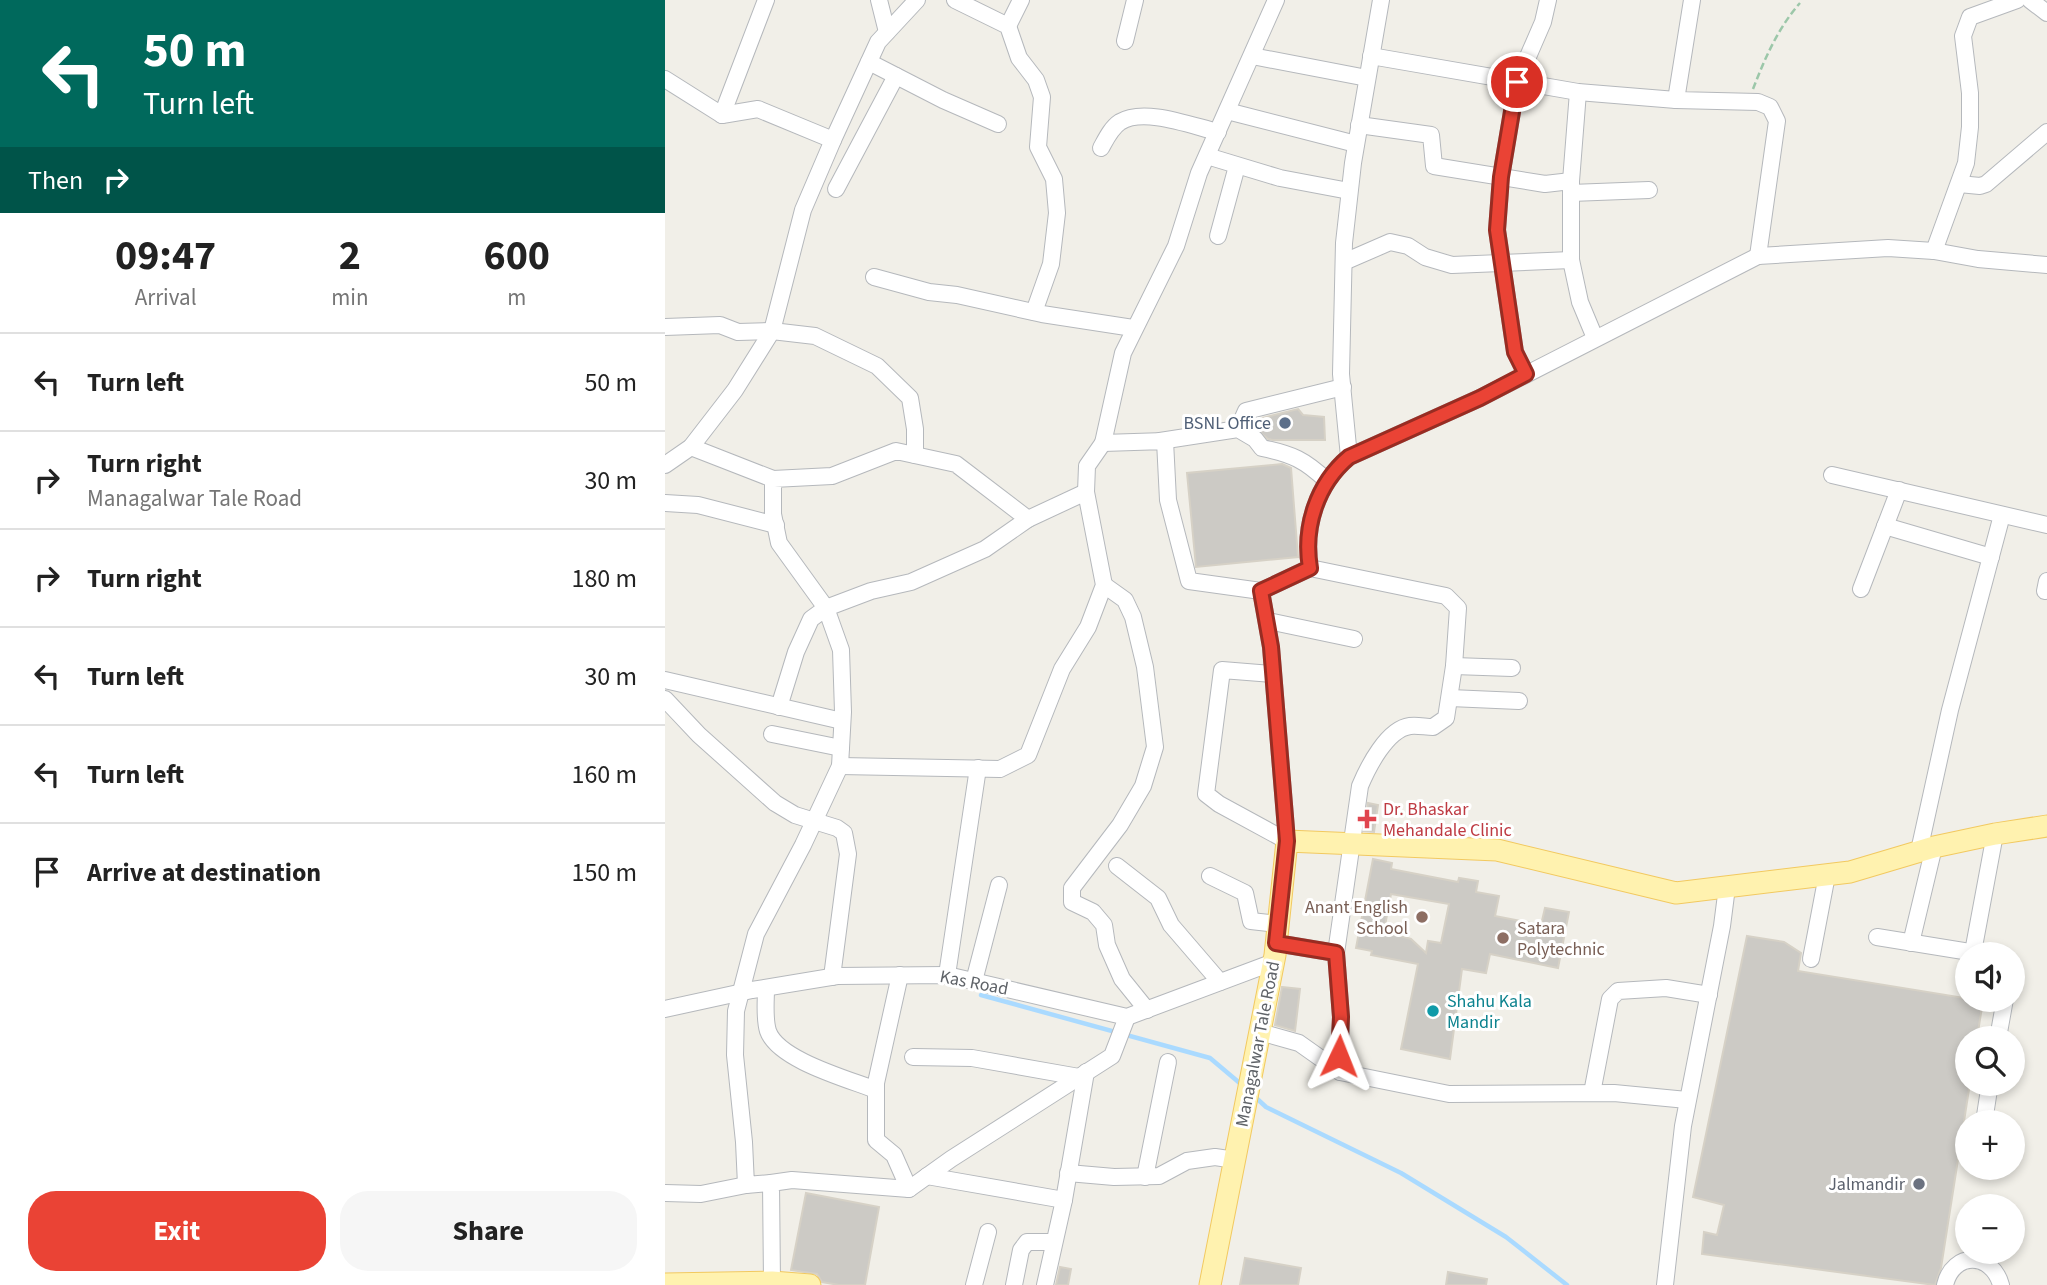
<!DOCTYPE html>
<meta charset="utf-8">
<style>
:root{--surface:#fff;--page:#f6f6f6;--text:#222;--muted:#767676;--line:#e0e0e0;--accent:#ea4335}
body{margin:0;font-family:"Source Sans 3",sans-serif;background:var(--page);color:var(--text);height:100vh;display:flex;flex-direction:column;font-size:26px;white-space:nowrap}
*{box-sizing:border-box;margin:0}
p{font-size:23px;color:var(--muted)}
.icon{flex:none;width:38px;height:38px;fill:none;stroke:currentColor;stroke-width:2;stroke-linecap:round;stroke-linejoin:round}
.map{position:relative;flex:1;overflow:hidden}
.details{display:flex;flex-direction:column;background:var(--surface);width:665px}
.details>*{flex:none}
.hud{background:#00695c;color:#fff;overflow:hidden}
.fabs{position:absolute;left:1290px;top:942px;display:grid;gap:14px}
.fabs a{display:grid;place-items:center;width:70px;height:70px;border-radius:50%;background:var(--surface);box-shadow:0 4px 10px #0003;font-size:35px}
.pin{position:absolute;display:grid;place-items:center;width:60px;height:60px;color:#fff;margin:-30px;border:4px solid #fff;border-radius:50%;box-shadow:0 2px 7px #0007}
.me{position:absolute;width:77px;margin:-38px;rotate:2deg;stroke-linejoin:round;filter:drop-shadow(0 0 5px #0008)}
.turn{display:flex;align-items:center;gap:24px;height:147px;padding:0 28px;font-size:32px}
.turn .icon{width:91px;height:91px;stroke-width:2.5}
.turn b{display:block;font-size:49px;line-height:60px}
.then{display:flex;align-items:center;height:66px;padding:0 28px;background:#0003;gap:14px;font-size:26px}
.eta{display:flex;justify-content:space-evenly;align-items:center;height:119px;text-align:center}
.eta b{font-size:42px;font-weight:700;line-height:49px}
.button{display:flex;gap:14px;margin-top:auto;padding:14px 28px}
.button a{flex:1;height:80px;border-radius:28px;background:var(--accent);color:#fff;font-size:28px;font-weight:700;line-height:80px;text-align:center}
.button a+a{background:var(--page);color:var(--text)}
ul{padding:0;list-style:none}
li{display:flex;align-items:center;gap:21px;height:98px;padding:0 28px;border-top:2px solid var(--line)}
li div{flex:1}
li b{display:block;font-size:26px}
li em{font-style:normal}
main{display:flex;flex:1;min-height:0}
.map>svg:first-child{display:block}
</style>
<main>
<section class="details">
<div class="hud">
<div class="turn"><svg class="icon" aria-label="left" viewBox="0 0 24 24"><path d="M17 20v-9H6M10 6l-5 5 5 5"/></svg><div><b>50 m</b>Turn left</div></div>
<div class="then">Then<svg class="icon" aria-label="right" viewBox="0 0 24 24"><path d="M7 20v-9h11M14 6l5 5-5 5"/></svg></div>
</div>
<div class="eta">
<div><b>09:47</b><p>Arrival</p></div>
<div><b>2</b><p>min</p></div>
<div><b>600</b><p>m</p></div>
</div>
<ul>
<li><svg class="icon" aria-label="left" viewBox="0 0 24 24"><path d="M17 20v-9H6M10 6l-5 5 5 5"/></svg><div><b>Turn left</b></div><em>50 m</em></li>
<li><svg class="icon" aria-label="right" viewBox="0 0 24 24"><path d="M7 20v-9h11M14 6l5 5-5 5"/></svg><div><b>Turn right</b><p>Managalwar Tale Road</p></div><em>30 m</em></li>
<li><svg class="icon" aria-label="right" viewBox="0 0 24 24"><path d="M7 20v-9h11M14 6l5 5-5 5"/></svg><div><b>Turn right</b></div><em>180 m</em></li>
<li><svg class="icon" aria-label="left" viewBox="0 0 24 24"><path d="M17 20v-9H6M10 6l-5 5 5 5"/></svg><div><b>Turn left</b></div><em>30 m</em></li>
<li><svg class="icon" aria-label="left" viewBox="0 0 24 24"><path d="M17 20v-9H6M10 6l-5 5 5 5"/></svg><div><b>Turn left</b></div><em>160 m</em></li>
<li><svg class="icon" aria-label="arrive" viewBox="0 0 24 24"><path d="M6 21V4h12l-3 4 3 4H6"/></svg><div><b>Arrive at destination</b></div><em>150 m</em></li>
</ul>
<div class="button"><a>Exit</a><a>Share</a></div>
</section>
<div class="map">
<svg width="1382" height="1285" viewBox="0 0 1382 1285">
<rect width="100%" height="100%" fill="#f1efe8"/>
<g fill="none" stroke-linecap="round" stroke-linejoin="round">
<g stroke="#aadaff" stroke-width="4.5">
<path d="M316,995L545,1058L577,1085"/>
<path d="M588,1095L601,1107L736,1173L841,1237L902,1285"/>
</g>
</g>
<g fill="#cccac5" stroke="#d6d1c6" stroke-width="2" fill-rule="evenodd">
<path d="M633,409L638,415L659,417L660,440H608L603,439L586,425L589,420Z"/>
<path d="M617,464L626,468L633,557L531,567L522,473Z"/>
<path d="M703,803L713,805L709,832L699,831Z"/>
<path d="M708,859L727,863L726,869L793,882L794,878L813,881L811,892L834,896L830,916L876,925L880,908L904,912L893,968L825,954L821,973L797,969L785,1059L736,1049L753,964L706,955L707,951L691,948ZM726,894L784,904L776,943L763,941L761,953L746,939L719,931Z"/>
<path d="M1082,936L1119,942L1136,953L1133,971L1318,1001L1312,1038H1302V1083H1305L1276,1268L1270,1285L1037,1254L1039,1232L1052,1235L1059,1205L1028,1197Z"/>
<path d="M617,987L635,989L630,1031L610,1025Z"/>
<path d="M141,1193L214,1207L200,1285H174L157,1282L152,1274L126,1270Z"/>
<path d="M580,1258L636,1268L633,1285H575Z"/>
<path d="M395,1267L406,1269L403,1285H391Z"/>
<path d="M783,1272L822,1279L821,1285H781Z"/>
</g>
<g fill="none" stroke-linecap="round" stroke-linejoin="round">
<g stroke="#b5b8bc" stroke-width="18">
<g id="minor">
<path d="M214,0L222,32"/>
<path d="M290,0L343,26L354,58L371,80L377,97L373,147L389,179L392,213L386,264L369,312"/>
<path d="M611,0L534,173L511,246L458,353L438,443L500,441L503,500L524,581L596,591L645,568C638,527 652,484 684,457L815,398L1093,256L1223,248L1269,251L1313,259L1382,265"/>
<path d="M1027,0L1011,100L1093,102L1105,107L1112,121L1093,256"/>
<path d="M1365,0L1382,13"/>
<path d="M343,26L356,0"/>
<path d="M460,41L470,0"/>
<path d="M587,56L702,78"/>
<path d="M706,56L913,92L1011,100"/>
<path d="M204,62L278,100L333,124"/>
<path d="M0,79L57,115L93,109L168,140"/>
<path d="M913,92L906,181V260L915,302L930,338"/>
<path d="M562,111L691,144"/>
<path d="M57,115L101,0"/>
<path d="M694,125L766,135L769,166L880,184L906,181"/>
<path d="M436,148C441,139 446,128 455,122C479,107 527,126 553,132"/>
<path d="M542,156L615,178L684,191"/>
<path d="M1294,184L1315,186L1321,184L1382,132"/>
<path d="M171,189L231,76"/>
<path d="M906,193L984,190"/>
<path d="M553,236L572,166"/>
<path d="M1269,251L1301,163L1305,127V93L1298,36L1305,17L1352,0"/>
<path d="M679,262L725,242L743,246L760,257L787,265L906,260"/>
<path d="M209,277L264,292L292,295L377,314L468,328"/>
<path d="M0,327L55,325L73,332L107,331L150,336L212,366L245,398L250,429V455"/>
<path d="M861,374L850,352L832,230L836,177L852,82L878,22L883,0"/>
<path d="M573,429L581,411L678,387"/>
<path d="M495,441L573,429L590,439L597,448C627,454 640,460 662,481"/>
<path d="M26,447L108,479"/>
<path d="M684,457L676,374L679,243L688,163L716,0"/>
<path d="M0,465L26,447L70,390L107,331L138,210L168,140L213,42L252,0"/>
<path d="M1167,475L1382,525"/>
<path d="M0,503L33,505L111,525"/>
<path d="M363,519L421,492"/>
<path d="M1220,526L1326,557"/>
<path d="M645,568L781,596L793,608L789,666L781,718L768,727C761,727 752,725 745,726C722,729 703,767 695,786L671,953L676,1017L675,1072"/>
<path d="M439,585L460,600L468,617L480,667L490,747L478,786L455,825L407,888V902L428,912L439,925L442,945L457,979L482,1010"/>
<path d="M1196,589L1234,490"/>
<path d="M596,591L606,647L622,841"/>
<path d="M1380,591L1382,581"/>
<path d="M603,621L689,639"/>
<path d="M789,666L847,668"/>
<path d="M608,674L557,670L541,794L554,804L622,841"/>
<path d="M0,680L177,721"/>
<path d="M785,698L854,701"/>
<path d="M0,699L34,735L110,803L130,815L172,828L179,833L183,854L167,977"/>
<path d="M107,734L176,748"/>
<path d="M175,766L335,769L363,755L397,669L423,627L439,585L421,492L422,466L438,443"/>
<path d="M1254,851L1285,710L1337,515"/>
<path d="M452,866L493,898L506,925L555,982"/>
<path d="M545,876L580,893L586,921L613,924"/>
<path d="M1212,937L1317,954"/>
<path d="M611,943L671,953"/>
<path d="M1246,943L1269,847"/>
<path d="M1308,952L1330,834"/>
<path d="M1146,959L1162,875"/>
<path d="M235,975L211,1083V1140L229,1155L244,1189"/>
<path d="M282,975L313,768"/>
<path d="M309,981L334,885"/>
<path d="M101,988C101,1002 99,1018 103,1031C113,1060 183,1079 211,1090"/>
<path d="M0,1009L87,990L172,976L282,975L462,1017L609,962"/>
<path d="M595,1032L634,1043L675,1072L784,1094L949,1093L1022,1100"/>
<path d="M1333,1038L1340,999"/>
<path d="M248,1057L307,1058L414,1077"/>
<path d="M927,1093L945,999L953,991L1001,988L1044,995"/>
<path d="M1319,1122L1325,1083"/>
<path d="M403,1173L449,1177L494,1176L522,1161L550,1157L570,1160"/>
<path d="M262,1176L399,1200"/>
<path d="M480,1177L503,1062"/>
<path d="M106,1183L81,1185L79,1142L70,1055L71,1011L91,934L138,845L175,766L178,712L176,650L161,608L114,543L108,514V479L167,476L231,451L291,464L363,519L320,549L246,582L206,591L161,608L146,619L131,652L114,707"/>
<path d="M0,1193L36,1194L81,1185"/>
<path d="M107,1282L106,1183L127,1180L244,1189L286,1159L447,1056L462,1017"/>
<path d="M309,1285L323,1232"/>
<path d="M349,1285L356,1250L362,1242H389"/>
<path d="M380,1285L399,1200L421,1072"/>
<path d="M1000,1285L1018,1126L1057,926L1062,887"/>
<path d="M1280,1285C1288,1251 1327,1252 1336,1285"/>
</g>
</g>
<g stroke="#f2c960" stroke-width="23">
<g id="major">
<path d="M0,1284L107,1282L145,1285"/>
<path d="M545,1285L610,955L622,841L832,850L1011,893L1185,872L1269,847L1330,834L1382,826"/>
</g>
</g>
<path stroke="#9cc7a9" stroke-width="2.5" stroke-dasharray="7 3.5" stroke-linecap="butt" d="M1088,89C1100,58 1113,28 1135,3"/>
<use href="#minor" stroke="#fff" stroke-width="16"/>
<use href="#major" stroke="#fff2af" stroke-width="21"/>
</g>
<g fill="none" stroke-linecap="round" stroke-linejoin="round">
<g stroke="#982c22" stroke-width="18">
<path id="route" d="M674,1056L676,1017L671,953L611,943L622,841L606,647L596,591L645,568C638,527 652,484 684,457L815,398L861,374L850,352L832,230L836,177L852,82"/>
</g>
<use href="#route" stroke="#ea4335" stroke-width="12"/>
</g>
<circle fill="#5c6f8a" stroke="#fff" stroke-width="2.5" cx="620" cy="423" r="7"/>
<path fill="#e0444e" stroke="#fff" stroke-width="2.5" d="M698.5 808.5h7v7h7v7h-7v7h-7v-7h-7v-7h7z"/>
<g fill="#8d6e63" stroke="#fff" stroke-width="2.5">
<circle cx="757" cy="917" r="7"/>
<circle cx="838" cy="938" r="7"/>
</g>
<circle fill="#0f9aa8" stroke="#fff" stroke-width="2.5" cx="768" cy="1011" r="7"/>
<circle fill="#6b7280" stroke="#fff" stroke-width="2.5" cx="1254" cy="1184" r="7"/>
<g text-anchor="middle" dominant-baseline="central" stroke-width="6" stroke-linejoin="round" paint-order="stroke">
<g font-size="18" fill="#4e5e75" stroke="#fff" text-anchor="end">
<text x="606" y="423">BSNL Office</text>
</g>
<g font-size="18" fill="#be3a42" stroke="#fff" text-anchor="start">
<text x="718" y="809">Dr. Bhaskar<tspan x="718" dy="21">Mehandale Clinic</tspan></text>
</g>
<g font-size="18" fill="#785e54" stroke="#fff" text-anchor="end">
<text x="743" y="907">Anant English<tspan x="743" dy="21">School</tspan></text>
<text x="852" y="928" text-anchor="start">Satara<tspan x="852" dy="21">Polytechnic</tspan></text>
</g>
<g font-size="18" fill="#5f6368" stroke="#fff">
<text transform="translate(309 983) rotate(11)">Kas Road</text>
<text transform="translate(593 1044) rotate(-79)">Managalwar Tale Road</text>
</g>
<g font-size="18" fill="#0d838f" stroke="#fff" text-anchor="start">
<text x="782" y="1001">Shahu Kala<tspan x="782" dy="21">Mandir</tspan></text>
</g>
<g font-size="18" fill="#5b616d" stroke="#fff" text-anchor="end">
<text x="1240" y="1184">Jalmandir</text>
</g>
</g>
</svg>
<div class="fabs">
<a><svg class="icon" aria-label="sound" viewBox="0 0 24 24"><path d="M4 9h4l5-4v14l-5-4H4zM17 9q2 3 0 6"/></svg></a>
<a><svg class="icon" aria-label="search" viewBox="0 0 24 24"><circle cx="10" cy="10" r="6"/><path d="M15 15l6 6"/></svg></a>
<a>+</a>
<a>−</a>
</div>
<div class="pin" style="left:852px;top:82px;background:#d93025"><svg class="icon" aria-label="arrive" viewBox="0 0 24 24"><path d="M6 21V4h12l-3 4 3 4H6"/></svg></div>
<svg class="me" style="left:674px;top:1056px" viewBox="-20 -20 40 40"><path d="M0-17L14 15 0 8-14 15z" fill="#ea4335" stroke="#fff" stroke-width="4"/></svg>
</div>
</main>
